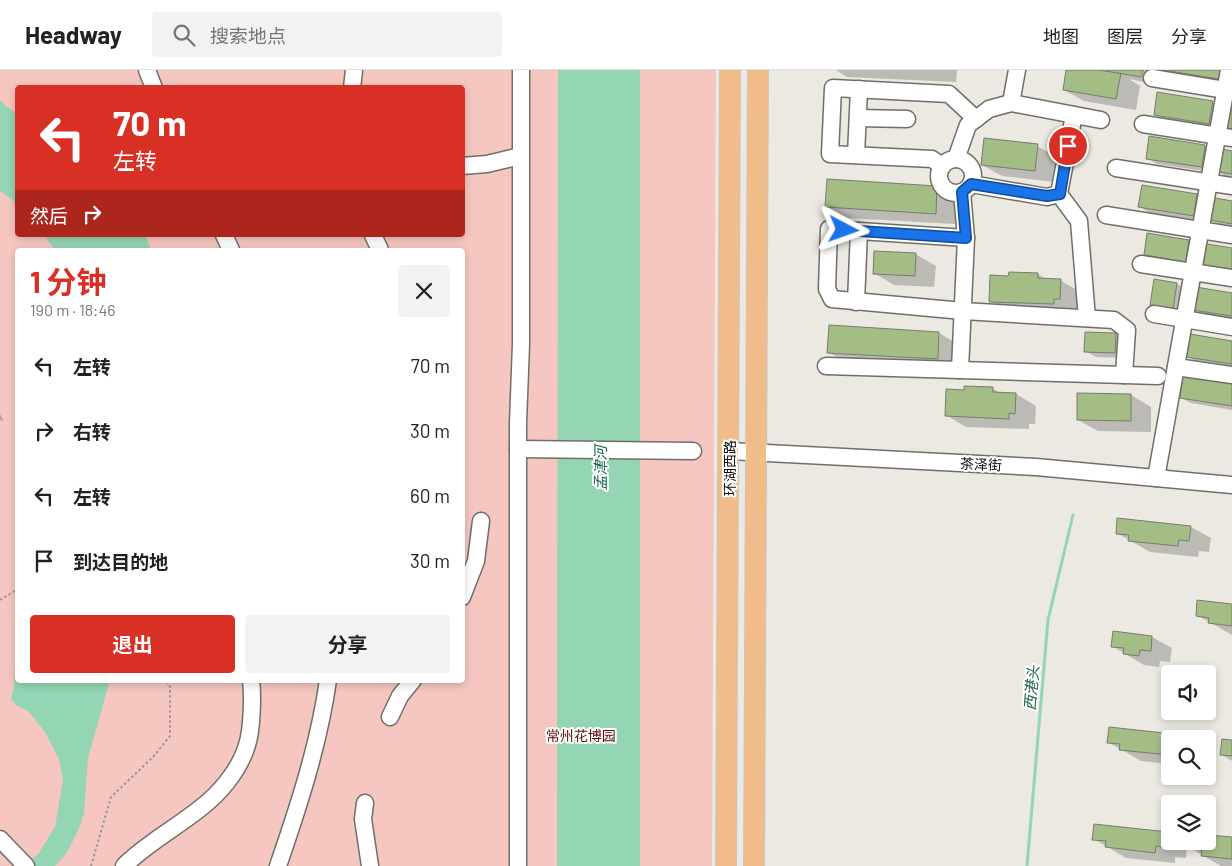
<!DOCTYPE html>
<html lang="zh">
<meta charset="utf-8">
<style>
:root{--surface:#fff;--page:#f2f2f2;--text:#222;--muted:#767676;--line:#e0e0e0;--accent:#d93025}
body{margin:0;font-family:Barlow,"Noto Sans SC",sans-serif;background:var(--page);color:var(--text);height:100vh;display:flex;flex-direction:column;font-size:19px;white-space:nowrap}
*{box-sizing:border-box;margin:0}
p{font-size:16px;color:var(--muted)}
.icon{flex:none;width:28px;height:28px;fill:none;stroke:currentColor;stroke-width:2;stroke-linecap:round;stroke-linejoin:round}
.map{position:relative;flex:1;overflow:hidden}
.side{position:absolute;left:15px;top:178px;width:450px;height:435px;display:flex;flex-direction:column;background:var(--surface);border-radius:5px;box-shadow:0 2px 8px #0003}
.side>*{flex:none}
.guide{position:absolute;left:15px;top:15px;width:450px;height:152px;border-radius:5px;box-shadow:0 2px 8px #0003;background:#d93025;color:#fff;overflow:hidden}
.fabs{position:absolute;left:1161px;top:595px;display:grid;gap:10px}
.fabs a{display:grid;place-items:center;width:55px;height:55px;border-radius:5px;background:var(--surface);box-shadow:0 2px 8px #0003;font-size:25px}
.pin{position:absolute;display:grid;place-items:center;width:42px;height:42px;color:#fff;margin:-21px;border:2px solid #fff;border-radius:50%;box-shadow:0 1px 5px #0007}
.me{position:absolute;width:55px;margin:-28px;rotate:94deg;stroke-linejoin:round;filter:drop-shadow(0 0 4px #0008)}
.turn{display:flex;align-items:center;gap:18px;height:105px;padding:0 15px;font-size:22px}
.turn .icon{width:65px;height:65px;stroke-width:2.5}
.turn b{display:block;font-size:35px;line-height:42px}
.then{display:flex;align-items:center;height:48px;padding:0 15px;background:#0003;gap:10px;font-size:19px}
.round{display:grid;place-items:center;flex:none;width:52px;height:52px;border-radius:5px;background:var(--page)}
.overview{display:flex;align-items:center;justify-content:space-between;height:85px;padding:0 15px}
h1{font-size:30px;font-weight:700;line-height:38px;color:var(--accent)}
.action{display:flex;gap:10px;margin-top:auto;padding:10px 15px}
.action a{flex:1;height:58px;border-radius:5px;background:var(--accent);color:#fff;font-size:20px;font-weight:700;line-height:58px;text-align:center}
.action a+a{background:var(--page);color:var(--text)}
ul{padding:0;list-style:none}
li{display:flex;align-items:center;gap:15px;height:65px;padding:0 15px}
li div{flex:1}
li b{display:block;font-size:19px}
li em{font-style:normal}
header{display:flex;align-items:center;gap:30px;box-sizing:border-box;height:70px;padding:0 25px;background:var(--surface);border-bottom:1px solid var(--line)}
header strong{font-size:24px}
nav{display:flex;gap:28px;margin-inline-start:auto;font-size:18px}
.search{width:350px;height:45px;background:var(--page);display:flex;align-items:center;gap:12px;box-sizing:border-box;padding:0 18px;border-radius:5px;color:var(--muted);font-size:19px}
.map>svg:first-child{display:block}
</style>
<header>
<strong>Headway</strong>
<div class="search"><svg class="icon" aria-label="search" viewBox="0 0 24 24"><circle cx="10" cy="10" r="6"/><path d="M15 15l6 6"/></svg>搜索地点</div>
<nav><a>地图</a><a>图层</a><a>分享</a></nav>
</header>
<div class="map">
<svg width="1232" height="796" viewBox="0 0 1232 796">
<rect width="100%" height="100%" fill="#ebe9e1"/>
<path fill="#f5c7c0" fill-rule="evenodd" d="M0,0H716L712,796H0ZM18,18H462V165H18ZM18,180H462V610H18Z"/>
<g fill="#94d5b4">
<path d="M558,0H640V796H557Z"/>
<path d="M0,30L8,38L17,43V140L13,130L0,121Z"/>
<path d="M44,165H145L151,180H55Z"/>
<path d="M17,590L18,610H110L88,688L84,744L76,765L66,784L55,796H24L39,783L55,757L63,710L59,689L45,662L29,642L16,635L11,629L14,617L15,593Z"/>
</g>
<g fill="#0003">
<path d="M836,0H957L956,12L847,7Z"/>
<path d="M1068,0H1157L1155,14L1129,9L1140,16L1136,40L1084,31L1064,20Z"/>
<path d="M1165,0H1231L1229,14L1175,6Z"/>
<path d="M1212,32L1222,38L1219,58L1165,50L1155,44Z"/>
<path d="M1037,76L1057,87L1055,112L1002,106L982,95Z"/>
<path d="M1205,76L1215,82L1211,102L1157,94L1147,88Z"/>
<path d="M1232,82V107L1225,106L1215,100Z"/>
<path d="M828,111L937,118L957,129L955,154L846,148L826,136Z"/>
<path d="M1143,117L1197,125L1207,131L1204,151L1150,143L1140,137Z"/>
<path d="M1232,132V157L1218,155L1208,149Z"/>
<path d="M1189,171L1199,177L1195,197L1155,191L1145,185Z"/>
<path d="M915,184L936,196L934,217L894,215L874,203Z"/>
<path d="M1038,204L1047,210H1060L1080,222V240L1011,243L990,231L1010,207Z"/>
<path d="M1155,211L1177,214L1187,220L1183,243L1161,240L1151,234Z"/>
<path d="M1232,224V249L1204,245L1194,239Z"/>
<path d="M939,263L959,275L958,300L848,293L828,282Z"/>
<path d="M1115,264L1125,270V288L1096,287L1086,281Z"/>
<path d="M1232,272V297L1197,292L1187,286Z"/>
<path d="M1232,315V340L1191,333L1181,328Z"/>
<path d="M965,317L993,319L1002,324H1016L1036,336L1035,354H1029V359L966,357L946,345L965,321Z"/>
<path d="M1131,325L1151,337V362L1098,361L1078,350Z"/>
<path d="M0,344L4,351L0,350Z"/>
<path d="M1191,457L1211,468L1209,482L1199,481L1198,487L1150,482L1117,463Z"/>
<path d="M1232,535V565L1197,545Z"/>
<path d="M1114,562L1152,567L1172,578L1170,592L1160,591L1159,597L1144,595L1112,576Z"/>
<path d="M1182,666L1187,669H1170V694L1141,691L1108,672Z"/>
<path d="M1232,672V691L1222,685Z"/>
<path d="M1167,763L1170,765V771H1182L1187,775L1186,788L1175,787V793L1126,788L1094,769Z"/>
<path d="M1208,766L1232,768V796H1221L1190,778L1208,771Z"/>
</g>
<g fill="none" stroke-linecap="round" stroke-linejoin="round">
<path stroke="#94d5b4" stroke-width="3" d="M1027,796L1048,550L1073,445"/>
</g>
<g fill="#a4bd85" stroke="#787b74">
<path d="M1066,0H1100L1121,3L1116,29L1063,20Z"/>
<path d="M1100,0H1143L1141,7Z"/>
<path d="M1163,0H1220L1219,9Z"/>
<path d="M1157,22L1213,31L1209,54L1154,45Z"/>
<path d="M1225,35L1232,36V59L1222,57Z"/>
<path d="M1149,66L1205,75L1202,97L1146,89Z"/>
<path d="M984,68L1038,74L1035,101L981,95Z"/>
<path d="M1217,78L1232,81V104L1214,101Z"/>
<path d="M827,109L937,116L936,144L825,137Z"/>
<path d="M1142,115L1197,124L1194,146L1138,137Z"/>
<path d="M1210,127L1232,131V154L1206,149Z"/>
<path d="M1147,163L1189,170L1186,192L1144,185Z"/>
<path d="M1201,173L1232,178V201L1198,196Z"/>
<path d="M874,181L916,183L915,206L873,204Z"/>
<path d="M1009,202L1038,203V208L1061,209L1060,229H1054V234L989,232L990,205L1008,206Z"/>
<path d="M1154,209L1177,213L1173,239L1150,235Z"/>
<path d="M1196,217L1232,223V246L1192,240Z"/>
<path d="M829,255L939,262L938,289L827,283Z"/>
<path d="M1085,262L1116,263L1115,283L1084,282Z"/>
<path d="M1190,264L1232,271V294L1186,287Z"/>
<path d="M1183,306L1232,313V336L1180,328Z"/>
<path d="M964,316L993,317V322L1016,323L1015,344L1009,343V349L945,346L946,319L964,320Z"/>
<path d="M1077,323L1131,324V351L1077,350Z"/>
<path d="M1117,448L1191,456L1189,471L1179,470L1178,476L1128,471L1129,465L1116,464Z"/>
<path d="M1197,530L1232,534V556L1208,553L1209,548L1196,546Z"/>
<path d="M1113,561L1152,566L1151,581L1140,580L1139,586L1123,584L1124,578L1111,577Z"/>
<path d="M1109,657L1182,665V669H1170L1169,685L1119,680L1120,674L1107,673Z"/>
<path d="M1222,669L1232,670V686L1220,685Z"/>
<path d="M1094,754L1168,762L1166,778L1156,776L1155,783L1105,777L1106,771L1092,770Z"/>
<path d="M1208,765L1232,767V789L1201,786L1202,780L1189,779L1190,771H1208Z"/>
</g>
<g fill="none" stroke-linecap="round" stroke-linejoin="round">
<g stroke="#706f67" stroke-width="19">
<g id="minor">
<path d="M147,0L154,18"/>
<path d="M1152,8L1232,21"/>
<path d="M352,18L354,0"/>
<path d="M1011,33L1017,0"/>
<path d="M858,48L907,49"/>
<path d="M1143,54L1232,68"/>
<path d="M856,85L859,19"/>
<path d="M956,89L968,55L989,39L1011,33L1101,50"/>
<circle cx="956" cy="106" r="17"/>
<path d="M462,96L487,94L520,86"/>
<path d="M942,96L932,89L830,84L833,18L949,24L976,49"/>
<path d="M1116,98L1232,116"/>
<path d="M971,114L1047,127L1059,124L1074,45"/>
<path d="M1059,124L1079,151L1087,248"/>
<path d="M1106,145L1232,165"/>
<path d="M224,165L231,180"/>
<path d="M373,165L380,180"/>
<path d="M966,168L829,159L827,219L832,229L963,241L1114,250L1127,260L1124,305"/>
<path d="M1141,194L1232,208"/>
<path d="M856,232L859,161"/>
<path d="M1154,244L1232,257"/>
<path d="M826,296L1158,306"/>
<path d="M1176,297L1232,305"/>
<path d="M960,300L966,168L962,122"/>
<path d="M518,379L693,381"/>
<path d="M729,381L1036,397L1232,415"/>
<path d="M1156,408L1229,0"/>
<path d="M462,527L476,491L481,451"/>
<path d="M390,647L400,626L413,610"/>
<path d="M365,733L363,749L370,796"/>
<path d="M0,769L26,796"/>
<path d="M124,796C149,771 182,755 209,731C225,717 241,696 247,675C252,660 253,626 251,610"/>
<path d="M278,796C299,735 319,674 328,610"/>
<path d="M518,796V353L521,274V0"/>
</g>
</g>
<g stroke="#c6c6c5" stroke-width="22">
<g id="major">
<path d="M726,796L730,0"/>
<path d="M754,796L758,0"/>
</g>
</g>
<g stroke="#9a9892" stroke-width="2" stroke-dasharray="2.5 2.5" stroke-linecap="butt">
<path d="M0,530L18,519"/>
<path d="M91,796L111,727L153,687L170,666V617L166,610"/>
</g>
<use href="#minor" stroke="#fff" stroke-width="16"/>
<use href="#major" stroke="#f0bc89" stroke-width="20"/>
</g>
<g fill="none" stroke-linecap="round" stroke-linejoin="round">
<g stroke="#114b97" stroke-width="12">
<path id="route" d="M844,160L966,168L962,122L971,114L1047,126L1060,124L1068,76"/>
</g>
<use href="#route" stroke="#1a73e8" stroke-width="9"/>
</g>
<g text-anchor="middle" dominant-baseline="central" stroke-width="4" stroke-linejoin="round" paint-order="stroke">
<g font-size="14" fill="#10100d" stroke="#fff">
<text transform="translate(981 394) rotate(3)">茶泽街</text>
<text transform="translate(729 398) rotate(-90)">环湖西路</text>
</g>
<g font-size="14" fill="#5d0e0c" stroke="#fff">
<text x="581" y="665">常州花博园</text>
</g>
<g font-size="15" font-style="italic" fill="#1b6748" stroke="#fff">
<text transform="translate(600 398) rotate(-90)">孟津河</text>
<text transform="translate(1031 618) rotate(-85)">西港头</text>
</g>
</g>
</svg>
<div class="fabs">
<a><svg class="icon" aria-label="sound" viewBox="0 0 24 24"><path d="M4 9h4l5-4v14l-5-4H4zM17 9q2 3 0 6"/></svg></a>
<a><svg class="icon" aria-label="search" viewBox="0 0 24 24"><circle cx="10" cy="10" r="6"/><path d="M15 15l6 6"/></svg></a>
<a><svg class="icon" aria-label="layers" viewBox="0 0 24 24"><path d="M12 4l9 5-9 5-9-5zM3 14l9 5 9-5"/></svg></a>
</div>
<div class="pin" style="left:1068px;top:76px;background:#d93025"><svg class="icon" aria-label="arrive" viewBox="0 0 24 24"><path d="M6 21V4h12l-3 4 3 4H6"/></svg></div>
<svg class="me" style="left:844px;top:160px" viewBox="-20 -20 40 40"><path d="M0-17L14 15 0 8-14 15z" fill="#1a73e8" stroke="#fff" stroke-width="4"/></svg>
<div class="guide">
<div class="turn"><svg class="icon" aria-label="left" viewBox="0 0 24 24"><path d="M17 20v-9H6M10 6l-5 5 5 5"/></svg><div><b>70 m</b>左转</div></div>
<div class="then">然后<svg class="icon" aria-label="right" viewBox="0 0 24 24"><path d="M7 20v-9h11M14 6l5 5-5 5"/></svg></div>
</div>
<section class="side">
<div class="overview"><div><h1>1 分钟</h1><p>190 m · 18:46</p></div><a class="round"><svg class="icon" aria-label="close" viewBox="0 0 24 24"><path d="M6 6l12 12M18 6L6 18"/></svg></a></div>
<ul>
<li><svg class="icon" aria-label="left" viewBox="0 0 24 24"><path d="M17 20v-9H6M10 6l-5 5 5 5"/></svg><div><b>左转</b></div><em>70 m</em></li>
<li><svg class="icon" aria-label="right" viewBox="0 0 24 24"><path d="M7 20v-9h11M14 6l5 5-5 5"/></svg><div><b>右转</b></div><em>30 m</em></li>
<li><svg class="icon" aria-label="left" viewBox="0 0 24 24"><path d="M17 20v-9H6M10 6l-5 5 5 5"/></svg><div><b>左转</b></div><em>60 m</em></li>
<li><svg class="icon" aria-label="arrive" viewBox="0 0 24 24"><path d="M6 21V4h12l-3 4 3 4H6"/></svg><div><b>到达目的地</b></div><em>30 m</em></li>
</ul>
<div class="action"><a>退出</a><a>分享</a></div>
</section>
</div>
